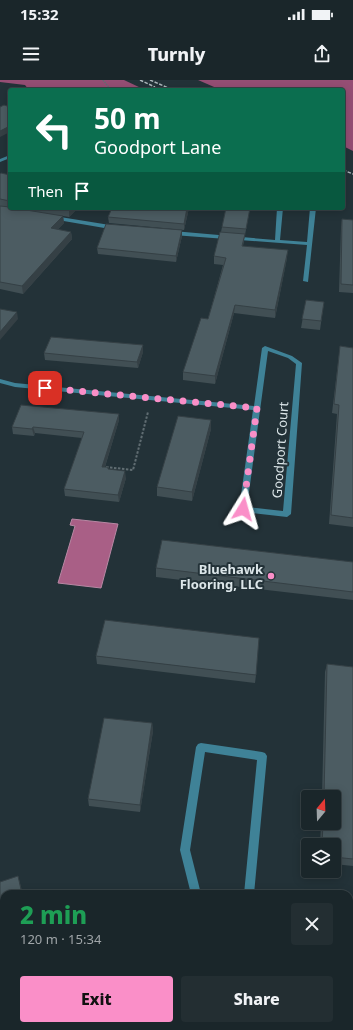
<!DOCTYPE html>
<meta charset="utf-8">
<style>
:root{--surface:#1a262a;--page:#232e32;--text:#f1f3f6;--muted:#9fa5a8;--line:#384347;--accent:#fa8fc8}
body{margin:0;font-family:"Noto Sans",sans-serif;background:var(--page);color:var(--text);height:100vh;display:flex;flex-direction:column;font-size:15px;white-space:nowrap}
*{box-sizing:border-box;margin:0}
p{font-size:13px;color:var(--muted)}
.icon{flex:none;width:22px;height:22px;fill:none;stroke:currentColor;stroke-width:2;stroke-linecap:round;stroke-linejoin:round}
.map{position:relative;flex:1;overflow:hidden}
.sheet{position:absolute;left:0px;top:810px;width:353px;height:140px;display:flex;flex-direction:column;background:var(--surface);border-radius:12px 12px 0 0;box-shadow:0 2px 10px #0003,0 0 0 1px var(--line)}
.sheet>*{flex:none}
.banner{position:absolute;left:8px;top:8px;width:337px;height:122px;border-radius:4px;box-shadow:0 2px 10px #0003,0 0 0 1px var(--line);background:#0b6e4f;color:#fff;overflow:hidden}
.needle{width:26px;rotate:19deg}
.fabs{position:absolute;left:301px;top:710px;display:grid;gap:8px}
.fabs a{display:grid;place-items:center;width:40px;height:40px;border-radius:4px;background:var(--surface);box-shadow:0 2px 10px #0003,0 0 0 1px var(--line);font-size:20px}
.pin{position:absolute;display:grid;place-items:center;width:34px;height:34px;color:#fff;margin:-17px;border-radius:8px;box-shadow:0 2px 6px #0006}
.me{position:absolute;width:44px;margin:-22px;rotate:8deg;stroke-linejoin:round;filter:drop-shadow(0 0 3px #0008)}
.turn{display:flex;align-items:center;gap:14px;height:84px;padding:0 20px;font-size:18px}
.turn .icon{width:52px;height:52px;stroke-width:2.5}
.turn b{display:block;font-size:28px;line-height:34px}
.then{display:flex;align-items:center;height:38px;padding:0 20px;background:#0003;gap:8px;font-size:15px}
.round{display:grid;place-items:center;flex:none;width:42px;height:42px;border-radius:4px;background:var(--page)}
.headline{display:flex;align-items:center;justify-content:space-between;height:68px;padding:0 20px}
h1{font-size:24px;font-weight:800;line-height:30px;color:#1e9e55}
.cta{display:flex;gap:8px;margin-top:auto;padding:8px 20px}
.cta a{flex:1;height:46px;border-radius:4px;background:var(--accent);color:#111;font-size:16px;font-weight:800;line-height:46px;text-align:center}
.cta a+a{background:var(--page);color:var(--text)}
.status{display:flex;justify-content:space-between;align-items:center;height:28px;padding:0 20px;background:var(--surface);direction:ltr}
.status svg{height:11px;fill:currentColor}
header{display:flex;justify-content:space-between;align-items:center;height:52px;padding:0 20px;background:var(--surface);font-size:18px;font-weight:800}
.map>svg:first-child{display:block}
</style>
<div class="status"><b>15:32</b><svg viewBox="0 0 49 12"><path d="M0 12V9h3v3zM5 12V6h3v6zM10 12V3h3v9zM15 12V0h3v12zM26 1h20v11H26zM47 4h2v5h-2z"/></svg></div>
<header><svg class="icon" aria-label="menu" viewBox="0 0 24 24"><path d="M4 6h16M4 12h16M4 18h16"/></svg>Turnly<svg class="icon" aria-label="share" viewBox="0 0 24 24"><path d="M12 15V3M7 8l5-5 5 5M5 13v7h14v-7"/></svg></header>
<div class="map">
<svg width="353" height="950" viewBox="0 0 353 950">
<rect width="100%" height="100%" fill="#233238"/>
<g fill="#954e74">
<path d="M0,0H124L141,8L133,10H29L25,5L0,2Z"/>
<path d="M198,0H353V71L343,66V10H221Z"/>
</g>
<path fill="#a95f86" stroke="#b888a4" d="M72,439L118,444L101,508L58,503L75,446L70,445Z"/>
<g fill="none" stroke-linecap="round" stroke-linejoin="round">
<path stroke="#606d72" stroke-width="1.5" stroke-dasharray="1.5 1" stroke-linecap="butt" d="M103,0L111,10"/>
<path stroke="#606d72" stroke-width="2" stroke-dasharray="2.5 1.5" stroke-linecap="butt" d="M106,387L133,390L148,332"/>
<g fill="#3f8297" fill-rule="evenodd">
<path d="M10,75V78L0,82V79Z"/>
<path d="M277,128H283L280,160L307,162L310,128H316L308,202L303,201L307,165L173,155L170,153L173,151L275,160Z"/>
<path d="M54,136L116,146L119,148L116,150L52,139L51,138Z"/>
<path d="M265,266L292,276L302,283L291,434L287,437L243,432L239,429L253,330L15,307L0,303V299L15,303L254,326L262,268ZM268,271L288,278L296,284L283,431L247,427Z"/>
<path d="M201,663L262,672L265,673L267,676L254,814H244L257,680L205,672L190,770L201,814H191L180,770L196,667L198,664Z"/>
<rect x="231" y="946" width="12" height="4"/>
</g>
<g stroke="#aeb9bd" stroke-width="1.5" stroke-dasharray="3.5 1.5" stroke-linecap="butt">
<path d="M140,0L155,7"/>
<path d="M150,0L173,10"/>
<path d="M343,90L353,94"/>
</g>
</g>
<g fill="#414f54">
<path d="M0,94L10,95V128H78L69,137L52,134L63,136L64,143L57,150L71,152L72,159L23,214L0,209Z"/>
<path d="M189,128L184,150L109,143L108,137Z"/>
<path d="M226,128H250L245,155L243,166L287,178L275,238L234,233L215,304L183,300V292L208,239L223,185L214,184V176L221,152L222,147Z"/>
<path d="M342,139L353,140V213L339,212L341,147Z"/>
<path d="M182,150V156L176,182L98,174L97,168Z"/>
<path d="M306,220L324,222L320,250L301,248Z"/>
<path d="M340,266L353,268V447L329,444L337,334L332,333Z"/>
<path d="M143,272L138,288L45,280L44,273Z"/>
<path d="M119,340L105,387L126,398L119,422L65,416L64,409L82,358L35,353L34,356L13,354L12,347Z"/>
<path d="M211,340V349L192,421L157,416V407Z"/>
<path d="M353,482V520L156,497V488Z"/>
<path d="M96,576L256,595L255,603L97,584Z"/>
<path d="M327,584L353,587V786L334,784V765H320L321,743H334V717H322L325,592Z"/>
<path d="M152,643L153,651L140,732L89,726L88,719Z"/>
<path d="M319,946H349L353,950H318Z"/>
</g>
<g fill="#354045">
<path d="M10,46V52L0,57V51Z"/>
<path d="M71,128H78L69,137V130Z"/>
<path d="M187,128H189L184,150V144Z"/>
<path d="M63,136L64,143L52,155L51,148Z"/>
<path d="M182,150V156L176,182V176Z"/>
<path d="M71,152L72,159L23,214L22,206Z"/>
<path d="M288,170L287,178L275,238V230Z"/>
<path d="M235,225L234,233L215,304V296Z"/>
<path d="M17,232L18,239L0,260V252Z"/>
<path d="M143,265V272L138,288L137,282Z"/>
<path d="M119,334V340L103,393L102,387Z"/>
<path d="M211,340V349L192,421V412Z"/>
<path d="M33,347L35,353L34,356L32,349Z"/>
<path d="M125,391L126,398L119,422L118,415Z"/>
<path d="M152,643L153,651L140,732V725Z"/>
<path d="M18,796L20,803L23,814H22Z"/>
</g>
<g fill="#4c5c62" stroke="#354045">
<path d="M4,25L10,27V46L0,51V27Z"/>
<path d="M1,93L10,95V121L0,119V94Z"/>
<path d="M0,126L10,127V128H14L63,136L51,148L71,152L22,206L0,202Z"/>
<path d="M57,128H71L69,130Z"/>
<path d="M112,128H187L184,144L108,137Z"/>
<path d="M226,128H250L246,149L222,147Z"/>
<path d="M342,139L353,140V205L341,204Z"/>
<path d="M106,144L182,150L176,176L97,168Z"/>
<path d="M220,152L245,154L242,166L288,170L275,230L235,225L215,296L183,292L201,238L208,239L226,178L214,176Z"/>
<path d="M306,220L324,222L321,241L302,239Z"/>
<path d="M0,229L17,232L0,252Z"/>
<path d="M51,257L143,265L137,282L44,273Z"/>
<path d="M340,266L353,268V438L331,435L339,325L334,324Z"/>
<path d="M21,325L119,334L102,387H108V389L125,391L118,415L64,409L84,352L33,347L32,349L12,347Z"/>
<path d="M178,336L211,340L192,412L157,407Z"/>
<path d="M162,460L353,482V512L156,488Z"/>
<path d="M105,540L259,558L256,595L96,576Z"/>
<path d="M327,584L353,587V779L334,777V765H322L323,743H334V717H324Z"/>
<path d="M104,638L152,643L140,725L88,719Z"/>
<path d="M18,796L22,814H4V934L0,915V802Z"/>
<path d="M349,833H353V950H320V946H349Z"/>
<path d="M6,946H73L74,950H7Z"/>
</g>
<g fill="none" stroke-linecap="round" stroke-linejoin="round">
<path stroke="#fa8fc8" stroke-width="7" stroke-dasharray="0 12.6" d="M45,308L257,328L243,429"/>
</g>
<circle fill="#fa8fc8" stroke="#233238" stroke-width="1.5" cx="271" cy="496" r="4"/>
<g text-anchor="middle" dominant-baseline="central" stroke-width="4" stroke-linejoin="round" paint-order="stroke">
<g font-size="13" fill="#dce6e9" stroke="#233238">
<text transform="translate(280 370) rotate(-86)">Goodport Court</text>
</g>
<g font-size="13" font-weight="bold" fill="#dce6e9" stroke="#233238" text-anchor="end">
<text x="263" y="489">Bluehawk<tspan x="263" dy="15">Flooring, LLC</tspan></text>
</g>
</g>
</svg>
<div class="fabs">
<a><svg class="needle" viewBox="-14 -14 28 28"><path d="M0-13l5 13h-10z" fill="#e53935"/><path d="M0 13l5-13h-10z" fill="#9fa5a8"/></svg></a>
<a><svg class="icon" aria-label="layers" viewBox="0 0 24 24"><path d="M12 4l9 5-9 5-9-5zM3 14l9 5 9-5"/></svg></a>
</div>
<div class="pin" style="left:45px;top:308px;background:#d93025"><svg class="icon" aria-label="arrive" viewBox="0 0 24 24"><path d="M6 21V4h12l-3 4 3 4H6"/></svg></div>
<svg class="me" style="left:243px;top:429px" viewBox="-20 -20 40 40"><path d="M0-17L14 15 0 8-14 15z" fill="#fa8fc8" stroke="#fff" stroke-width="4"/></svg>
<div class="banner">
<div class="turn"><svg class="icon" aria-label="left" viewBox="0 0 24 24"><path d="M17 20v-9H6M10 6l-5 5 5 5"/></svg><div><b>50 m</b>Goodport Lane</div></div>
<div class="then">Then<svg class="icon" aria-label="arrive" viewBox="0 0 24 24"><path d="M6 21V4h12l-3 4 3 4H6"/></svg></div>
</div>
<section class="sheet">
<div class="headline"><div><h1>2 min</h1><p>120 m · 15:34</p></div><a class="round"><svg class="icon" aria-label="close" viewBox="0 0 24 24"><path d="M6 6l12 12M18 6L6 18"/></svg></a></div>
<div class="cta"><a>Exit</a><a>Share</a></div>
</section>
</div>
